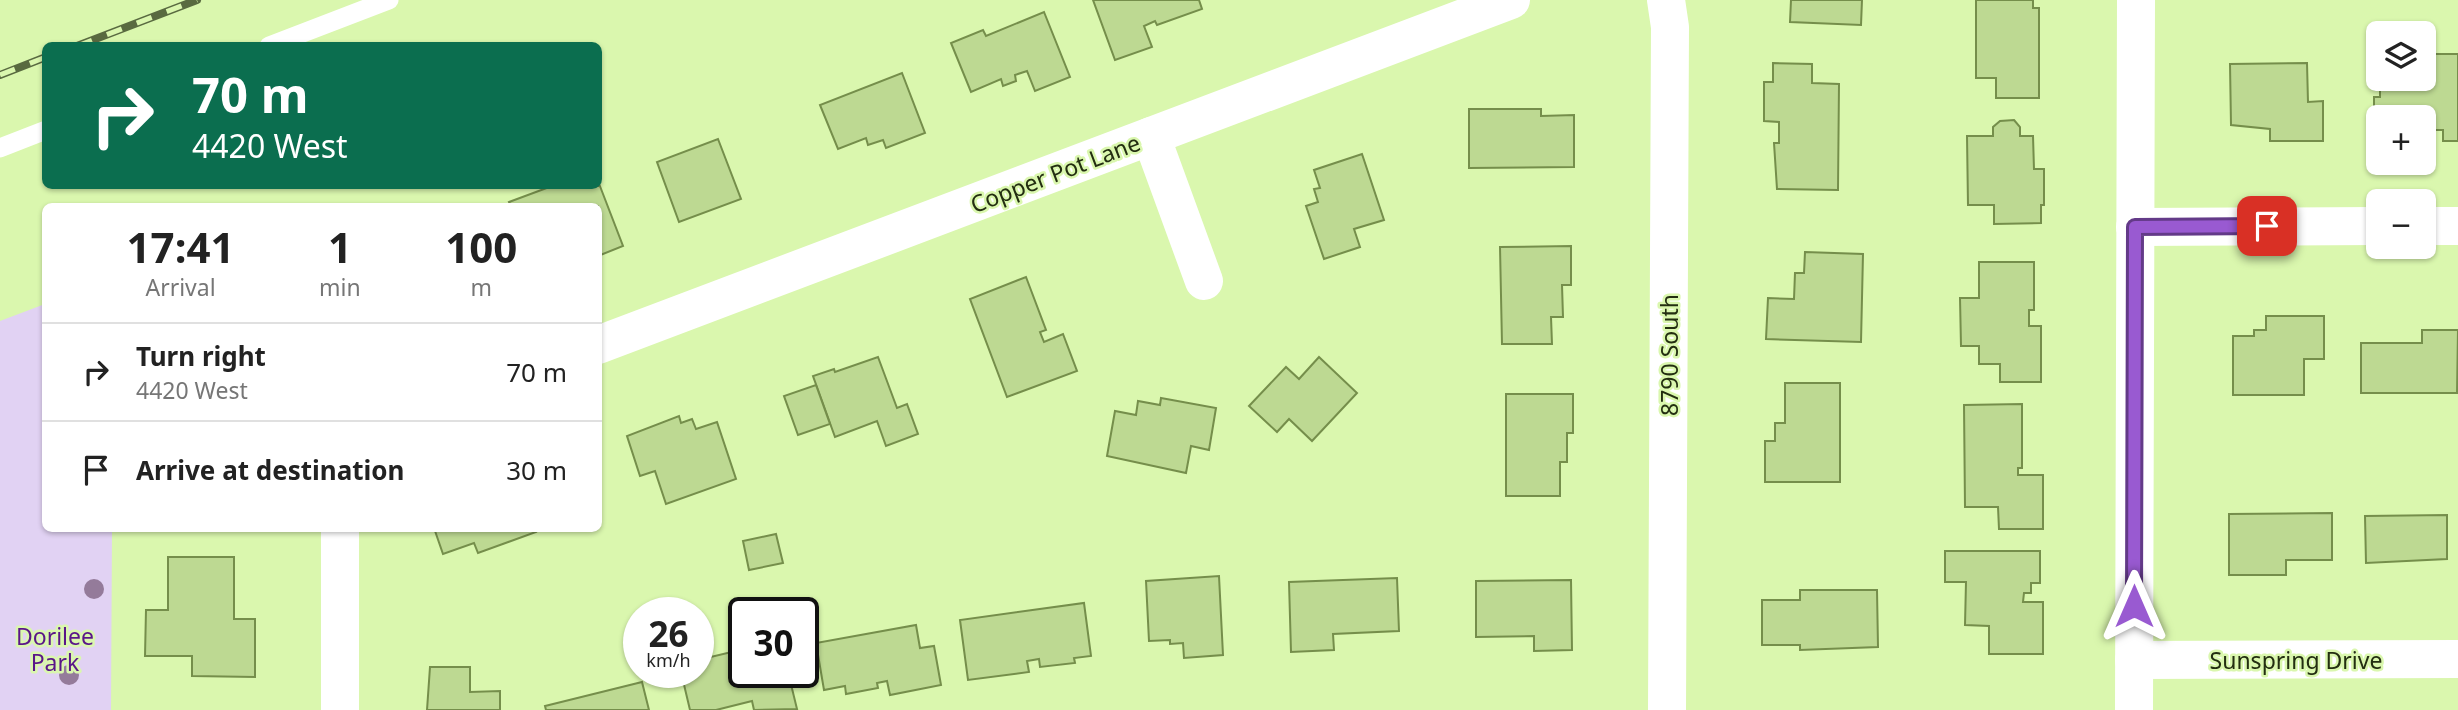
<!DOCTYPE html>
<meta charset="utf-8">
<style>
:root{--surface:#fff;--page:#f6f6f6;--text:#222;--muted:#767676;--line:#e0e0e0}
body{margin:0;font-family:"Noto Sans",sans-serif;background:var(--page);color:var(--text);height:100vh;display:flex;flex-direction:column;font-size:26px;white-space:nowrap}
*{box-sizing:border-box;margin:0}
p{font-size:23px;color:var(--muted)}
.icon{flex:none;width:38px;height:38px;fill:none;stroke:currentColor;stroke-width:2;stroke-linecap:round;stroke-linejoin:round}
.map{position:relative;flex:1;overflow:hidden}
.sheet{position:absolute;left:42px;top:203px;width:560px;height:329px;display:flex;flex-direction:column;background:var(--surface);border-radius:10px;box-shadow:0 2px 5px #0004}
.sheet>*{flex:none}
.top-card{position:absolute;left:42px;top:42px;width:560px;height:147px;border-radius:10px;box-shadow:0 2px 5px #0004;background:#0b6e4f;color:#fff;overflow:hidden}
.tools{position:absolute;left:2366px;top:21px;display:grid;gap:14px}
.tools a{display:grid;place-items:center;width:70px;height:70px;border-radius:10px;background:var(--surface);box-shadow:0 2px 5px #0004;font-size:35px}
.speed{position:absolute;left:623px;top:597px;display:flex;gap:14px;font-size:35px;font-weight:700;text-align:center}
.speed>*{display:grid;place-content:center;width:91px;height:91px;border-radius:50%;background:var(--surface);box-shadow:0 2px 5px #0004;line-height:1}
.speed small{font-size:18px;font-weight:400}
.speed .limit{border:4px solid #111;border-radius:10px;background:#fff;color:#111}
.pin{position:absolute;display:grid;place-items:center;width:60px;height:60px;color:#fff;margin:-30px;border-radius:14px;box-shadow:0 4px 10px #0006}
.me{position:absolute;width:77px;margin:-38px;rotate:0deg;stroke-linejoin:round;filter:drop-shadow(0 0 5px #0008)}
.turn{display:flex;align-items:center;gap:24px;height:147px;padding:0 35px;font-size:32px}
.turn .icon{width:91px;height:91px;stroke-width:2.5}
.turn b{display:block;font-size:49px;line-height:60px}
.eta{display:flex;justify-content:space-evenly;align-items:center;height:119px;text-align:center}
.eta b{font-size:42px;font-weight:700;line-height:49px}
ul{padding:0;list-style:none}
li{display:flex;align-items:center;gap:21px;height:98px;padding:0 35px;border-top:2px solid var(--line)}
li div{flex:1}
li b{display:block;font-size:26px}
li em{font-style:normal}
.map>svg:first-child{display:block}
</style>
<div class="map">
<svg width="2458" height="710" viewBox="0 0 2458 710">
<rect width="100%" height="100%" fill="#daf7ae"/>
<path fill="#e1d2f3" d="M45,304L46,528L112,529L111,710H0V321Z"/>
<g fill="#bdd992" stroke="#758e4b" stroke-width="2">
<path d="M1093,0H1199L1202,9L1157,25L1155,21L1144,26L1152,47L1115,60Z"/>
<path d="M1791,0H1862L1861,25L1790,22Z"/>
<path d="M1976,0H2033V8H2039V98H1996V78H1976Z"/>
<path d="M1044,12L1070,77L1035,91L1027,71L1015,75L1016,81L1003,86L1001,79L971,92L951,43L983,30L986,36Z"/>
<path d="M2424,54H2458V141H2443V130H2433V141H2424V117H2378V138H2374V97H2380V79H2424Z"/>
<path d="M1773,63L1812,64V83L1839,84L1838,190L1777,189L1774,143H1779V122L1764,121V82H1773Z"/>
<path d="M2307,63L2308,102L2323,101V141H2270V129L2231,125L2230,64Z"/>
<path d="M902,73L925,133L886,148L883,140L868,145L866,138L838,149L820,105Z"/>
<path d="M1469,109H1541V116L1574,115V167L1469,168Z"/>
<path d="M2014,120L2020,127V136H2033L2034,169H2044V205H2041V223L1994,224V205H1968L1967,136H1993V127L2000,121Z"/>
<path d="M718,139L741,199L679,222L657,162Z"/>
<path d="M1362,154L1384,220L1354,229L1360,247L1324,259L1306,206L1318,202L1314,189L1320,188L1314,170Z"/>
<path d="M598,181L623,246L598,256V206H511L509,202L552,186H598Z"/>
<path d="M1571,246V285H1562L1563,317H1551L1552,344H1502L1500,247Z"/>
<path d="M1805,252L1863,254L1861,342L1766,339L1768,298L1794,299L1795,273H1804Z"/>
<path d="M1979,262H2034V310H2029V326H2041V382H2000V364H1979V346H1961L1960,298H1979Z"/>
<path d="M1026,277L1046,330L1040,332L1044,342L1063,334L1077,371L1007,397L970,299Z"/>
<path d="M2266,316H2324V359H2304V395H2233V336H2254V330H2266Z"/>
<path d="M2422,330H2458L2457,393H2361V343H2422Z"/>
<path d="M878,357L897,408L907,404L918,434L886,446L877,421L835,437L813,376L834,369L835,372Z"/>
<path d="M1319,357L1357,393L1312,441L1289,419L1277,432L1249,406L1286,367L1299,379Z"/>
<path d="M1785,383H1840V482H1765V441H1775V423H1785Z"/>
<path d="M816,385L830,424L798,435L784,396Z"/>
<path d="M1506,394H1573V433H1567V462H1560V496H1506Z"/>
<path d="M1161,398L1216,408L1209,450L1191,446L1186,473L1107,456L1115,411L1136,415L1138,401L1160,405Z"/>
<path d="M2022,404V468H2018V475H2043V529H1999L1998,507H1965L1964,405Z"/>
<path d="M679,416L681,423L692,419L696,429L717,422L736,479L666,504L655,471L640,476L627,436Z"/>
<path d="M2332,513V560H2286V575H2229V514Z"/>
<path d="M2447,515V559L2366,563L2365,516Z"/>
<path d="M434,528H534L536,532L478,553L474,543L443,554Z"/>
<path d="M776,534L783,563L749,570L743,541Z"/>
<path d="M1945,551H2040V583H2031V593H2024L2023,602H2043V654H1989V626L1965,625L1966,582H1945Z"/>
<path d="M168,557H234V619H255V677L192,676V656H145L146,610H168Z"/>
<path d="M1219,576L1223,655L1184,658L1183,643L1170,644V640L1149,641L1146,581Z"/>
<path d="M1397,578L1399,631L1333,634L1334,650L1291,652L1289,582Z"/>
<path d="M1571,580L1572,650L1534,651V636L1476,637V581Z"/>
<path d="M1800,590H1877L1878,647L1800,650V645H1762V600H1800Z"/>
<path d="M1084,603L1091,656L1074,658L1075,663L1040,667L1039,659L1027,661L1029,672L968,680L960,620Z"/>
<path d="M916,625L920,648L934,646L941,685L890,695L887,681L877,683L878,688L846,694L845,686L824,690L816,643Z"/>
<path d="M744,649V672H788L797,709L754,710L752,701L716,710H690L681,672H698V660Z"/>
<path d="M430,667H470V692L500,691V710H427Z"/>
<path d="M642,682L649,710H546L545,706Z"/>
</g>
<g fill="none" stroke-linecap="round" stroke-linejoin="round">
<g stroke="#fff" stroke-width="19">
<path d="M269,46L389,0"/>
<path d="M0,148L46,130"/>
</g>
<g stroke="#fff" stroke-width="38">
<path d="M1666,0L1670,27L1667,710"/>
<path d="M1151,136L1204,281"/>
<path d="M2424,226H2458"/>
<path d="M2135,227L2378,226"/>
<path d="M598,345L1511,0"/>
<path d="M340,528V710"/>
<path d="M2134,660L2458,659"/>
<path d="M2134,710L2136,0"/>
</g>
<g stroke="#596a40" stroke-width="8">
<g id="rail">
<path d="M77,46L197,0"/>
<path d="M0,75L46,57"/>
</g>
</g>
<use href="#rail" stroke="#daf7ae" stroke-width="5" stroke-dasharray="16" stroke-linecap="butt"/>
</g>
<g fill="#947b9a">
<circle cx="94" cy="589" r="10"/>
<circle cx="69" cy="675" r="10"/>
</g>
<g fill="none" stroke-linecap="round" stroke-linejoin="round">
<g stroke="#633a88" stroke-width="18">
<path id="route" d="M2134,606L2135,227L2267,226"/>
</g>
<use href="#route" stroke="#995ad1" stroke-width="12"/>
</g>
<g text-anchor="middle" dominant-baseline="central" stroke-width="5" stroke-linejoin="round" paint-order="stroke">
<g font-size="23" fill="#232e11" stroke="#daf7ae">
<text transform="translate(1055 173) rotate(-21)">Copper Pot Lane</text>
<text transform="translate(1669 355) rotate(-90)">8790 South</text>
<text x="2296" y="660">Sunspring Drive</text>
</g>
<g font-size="23" fill="#5a1689" stroke="#daf7ae">
<text x="55" y="636">Dorilee<tspan x="55" dy="26">Park</tspan></text>
</g>
</g>
</svg>
<div class="tools">
<a><svg class="icon" aria-label="layers" viewBox="0 0 24 24"><path d="M12 4l9 5-9 5-9-5zM3 14l9 5 9-5"/></svg></a>
<a>+</a>
<a>−</a>
</div>
<div class="speed"><div>26<small>km/h</small></div><div class="limit">30</div></div>
<div class="pin" style="left:2267px;top:226px;background:#d93025"><svg class="icon" aria-label="arrive" viewBox="0 0 24 24"><path d="M6 21V4h12l-3 4 3 4H6"/></svg></div>
<svg class="me" style="left:2134px;top:606px" viewBox="-20 -20 40 40"><path d="M0-17L14 15 0 8-14 15z" fill="#995ad1" stroke="#fff" stroke-width="4"/></svg>
<div class="top-card">
<div class="turn"><svg class="icon" aria-label="right" viewBox="0 0 24 24"><path d="M7 20v-9h11M14 6l5 5-5 5"/></svg><div><b>70 m</b>4420 West</div></div>
</div>
<section class="sheet">
<div class="eta">
<div><b>17:41</b><p>Arrival</p></div>
<div><b>1</b><p>min</p></div>
<div><b>100</b><p>m</p></div>
</div>
<ul>
<li><svg class="icon" aria-label="right" viewBox="0 0 24 24"><path d="M7 20v-9h11M14 6l5 5-5 5"/></svg><div><b>Turn right</b><p>4420 West</p></div><em>70 m</em></li>
<li><svg class="icon" aria-label="arrive" viewBox="0 0 24 24"><path d="M6 21V4h12l-3 4 3 4H6"/></svg><div><b>Arrive at destination</b></div><em>30 m</em></li>
</ul>
</section>
</div>
